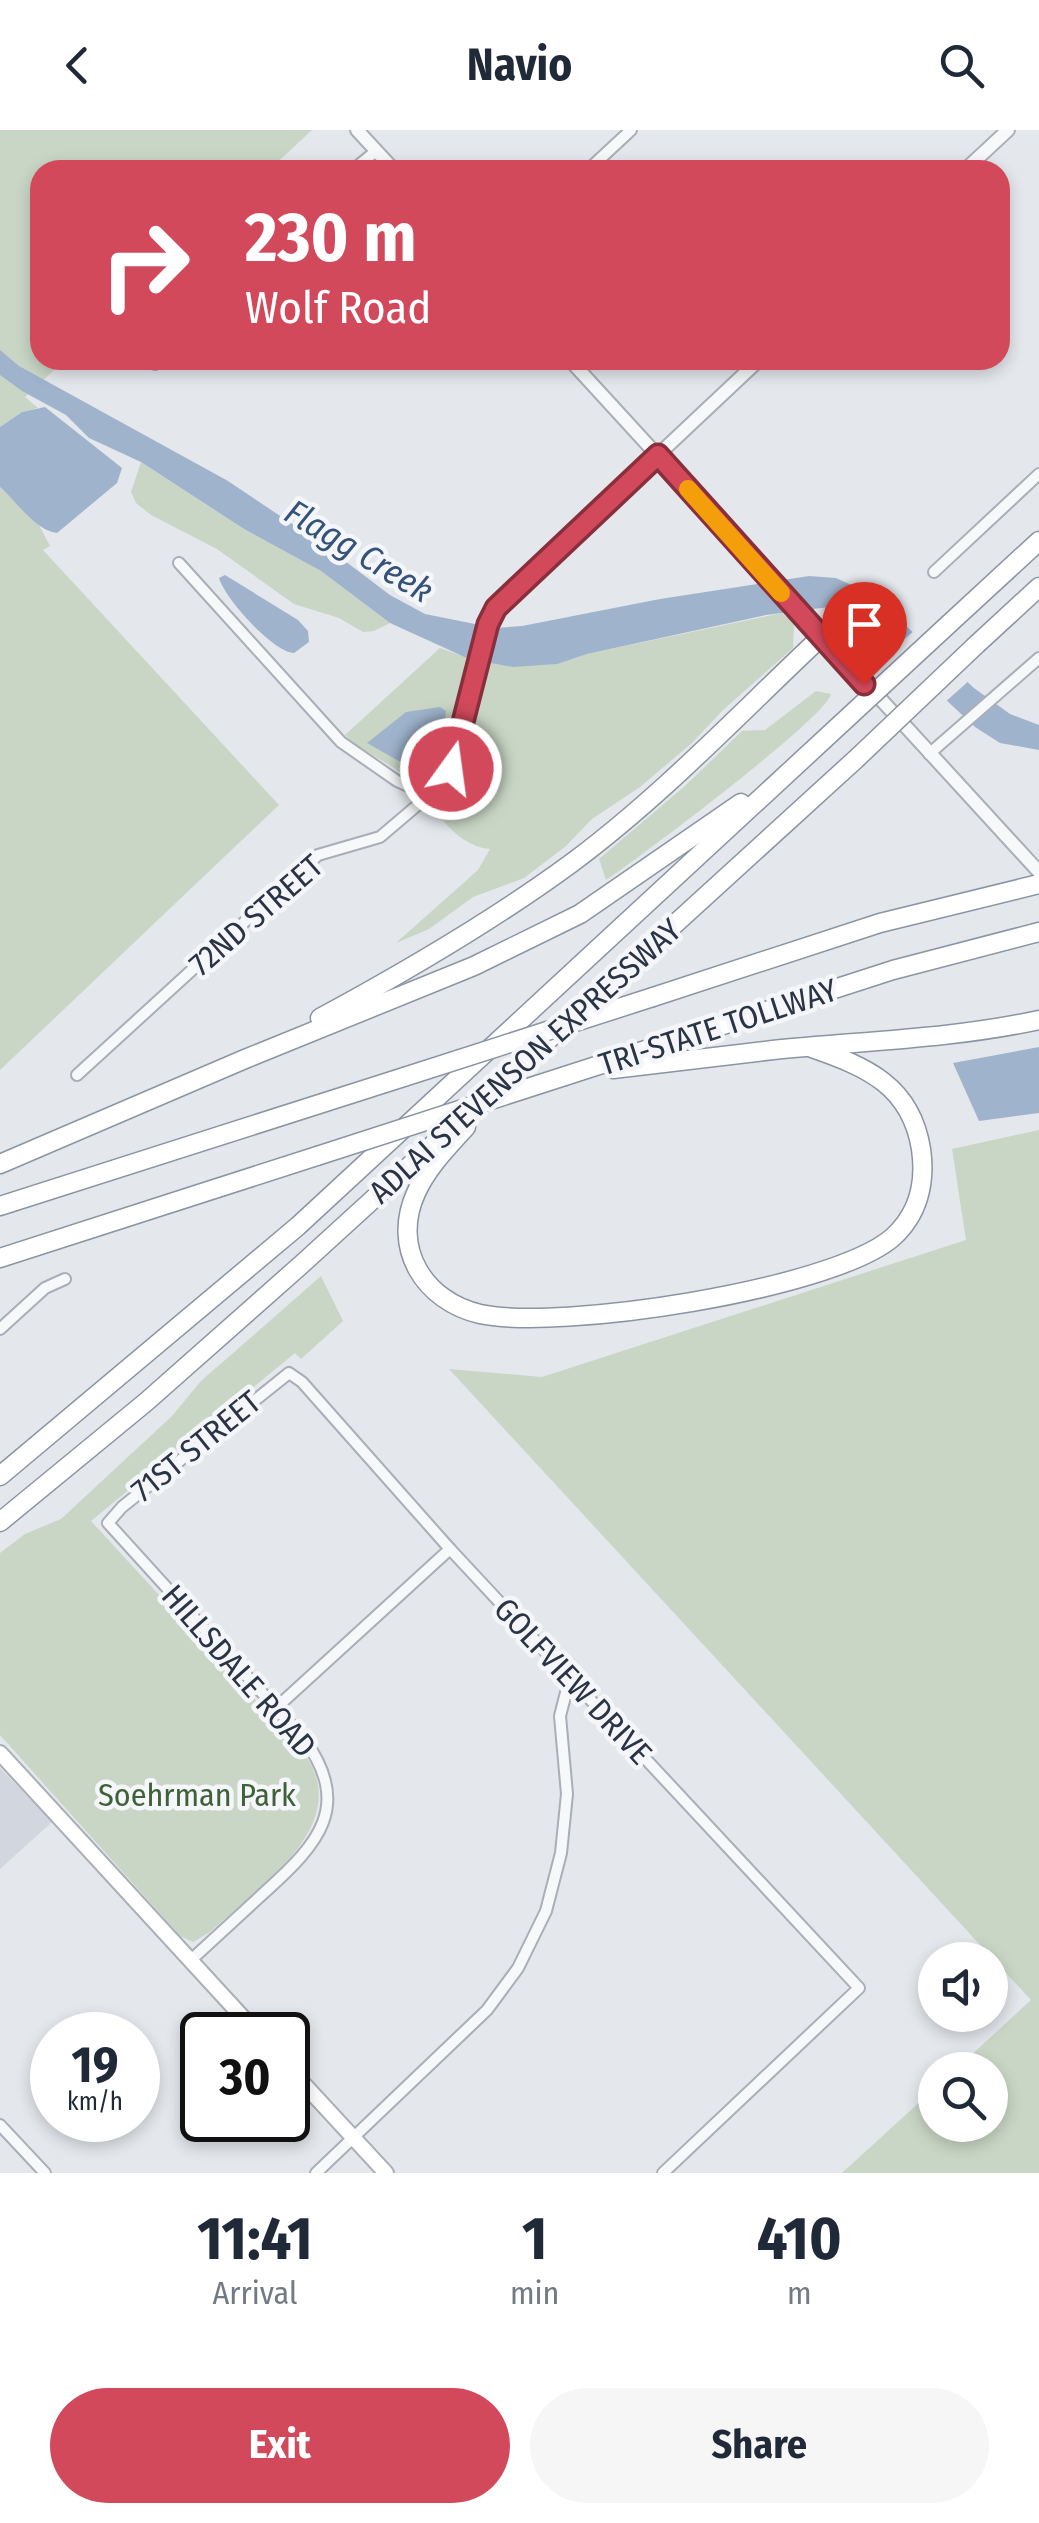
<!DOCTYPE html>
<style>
:root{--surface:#fff;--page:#f6f6f7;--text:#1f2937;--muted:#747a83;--accent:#d1495b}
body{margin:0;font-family:"Fira Sans Condensed",sans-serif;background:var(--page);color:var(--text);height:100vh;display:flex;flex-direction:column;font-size:38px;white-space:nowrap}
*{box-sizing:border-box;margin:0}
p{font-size:32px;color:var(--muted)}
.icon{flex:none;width:55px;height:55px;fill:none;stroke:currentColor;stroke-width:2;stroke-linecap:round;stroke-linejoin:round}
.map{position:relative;height:2043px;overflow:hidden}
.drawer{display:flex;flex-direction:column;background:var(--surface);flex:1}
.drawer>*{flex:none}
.top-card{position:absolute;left:30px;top:30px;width:980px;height:210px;border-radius:30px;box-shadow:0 5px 15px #0003;background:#d1495b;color:#fff;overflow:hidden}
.tools{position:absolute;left:918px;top:1812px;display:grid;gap:20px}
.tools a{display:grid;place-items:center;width:90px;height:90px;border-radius:50%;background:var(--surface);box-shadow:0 5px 15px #0003;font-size:50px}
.speed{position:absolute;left:30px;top:1882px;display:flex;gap:20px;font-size:50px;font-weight:700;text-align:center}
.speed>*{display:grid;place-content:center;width:130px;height:130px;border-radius:50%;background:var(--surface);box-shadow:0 5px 15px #0003;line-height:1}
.speed small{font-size:25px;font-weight:400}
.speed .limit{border:5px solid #111;border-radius:15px;background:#fff;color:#111}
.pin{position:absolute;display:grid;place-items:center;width:85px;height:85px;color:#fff;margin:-102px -42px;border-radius:50% 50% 50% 0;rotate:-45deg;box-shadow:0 0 10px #0007}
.pin .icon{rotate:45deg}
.me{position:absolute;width:110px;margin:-55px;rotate:14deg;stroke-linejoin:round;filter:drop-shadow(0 0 8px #0008)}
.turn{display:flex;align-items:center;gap:35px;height:210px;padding:0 50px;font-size:45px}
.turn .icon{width:130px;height:130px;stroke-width:2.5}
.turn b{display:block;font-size:70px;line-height:85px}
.eta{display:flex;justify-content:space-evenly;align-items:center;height:170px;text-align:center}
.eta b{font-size:60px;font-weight:700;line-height:70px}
.button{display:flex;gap:20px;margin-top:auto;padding:20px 50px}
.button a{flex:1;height:115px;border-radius:60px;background:var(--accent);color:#fff;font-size:40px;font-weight:700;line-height:115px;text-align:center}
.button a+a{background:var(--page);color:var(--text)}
header{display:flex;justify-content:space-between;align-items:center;height:130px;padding:0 50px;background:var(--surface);font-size:45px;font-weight:700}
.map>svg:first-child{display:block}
</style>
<header><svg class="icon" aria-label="back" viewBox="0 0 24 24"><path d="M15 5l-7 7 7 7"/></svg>Navio<svg class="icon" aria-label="search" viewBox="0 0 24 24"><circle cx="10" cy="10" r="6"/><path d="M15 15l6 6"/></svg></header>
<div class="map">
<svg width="1039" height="2043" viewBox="0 0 1039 2043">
<rect width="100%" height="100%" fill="#e4e7ec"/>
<path fill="#d2d6de" d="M0,1638L52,1692L0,1739Z"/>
<g fill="#c9d6c5">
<path d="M0,0H312L269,40H40V230H65L25,267L38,278L22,282L0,297Z"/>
<path d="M141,332L244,399L321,441L390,493L374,501L363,502L339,488L294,474L217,419L151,385L136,373L131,362Z"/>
<path d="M0,357L38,393L50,416L43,420L279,675L0,940Z"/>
<path d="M782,483L794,494L793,518L723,580L692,613L640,657L592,689L566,716L524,748L473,767L429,799L396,813L478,740L490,719C453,716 433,674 409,650C391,632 362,623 345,605L440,518C490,537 536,541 587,524Z"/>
<path d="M816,561L831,564C827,587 638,729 606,750L599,729L686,655L742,601L765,600Z"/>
<path d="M1039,1000V2043H842L935,1958V1995H990V1940H955L1031,1870L449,1239L542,1247L966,1110L952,1019Z"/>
<path d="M321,1146L343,1191L301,1229L295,1223L91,1391L289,1606C300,1618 310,1629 315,1644C338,1707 250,1765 210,1802L193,1812L180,1806L0,1605V1423L25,1404L61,1389L172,1286L201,1251Z"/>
</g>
<g fill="#9fb4cc">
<path d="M0,220L19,236L228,351L325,416L390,465L425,484L495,498L522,496L660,469L809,446L836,448L871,464L974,558L1010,584L1039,595V620L1000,613L975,597L859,488L829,477L766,485L587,524L557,534L513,537L469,529L390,493L321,441L244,399L141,332L89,308L66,285L22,261L0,245Z"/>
<path d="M45,277L122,338L117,353L57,403C36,401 16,371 0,357V297L22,282Z"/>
<path d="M225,445L298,490L308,501L309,512L294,523C273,522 225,469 219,448Z"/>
<path d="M440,577L446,581C444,601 438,624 424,638H411L367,613L406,582Z"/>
<path d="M1039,917V983L979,991L953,933Z"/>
</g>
<path fill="#e4e7ec" d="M916,499L971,549L943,574L889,523Z"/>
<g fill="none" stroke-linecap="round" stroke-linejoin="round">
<g stroke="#a9aeb7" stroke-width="14">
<g id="minor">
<path d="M353,40L376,21"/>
<path d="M588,40L631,0"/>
<path d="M155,234L157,230"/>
<path d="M179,433L341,612L397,651L430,666"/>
<path d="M934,442L1039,344"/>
<path d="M929,624L1039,528"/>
<path d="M77,945L318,725L380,707L440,656L451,639L488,494L496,478L658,325"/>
<path d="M0,1199L45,1158L65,1149"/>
<path d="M277,1577L450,1419"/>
<path d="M191,1830C216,1807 241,1784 266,1761C318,1714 353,1676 304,1609L108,1393L122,1377L289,1243L302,1252L450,1419L859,1858L663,2043"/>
<path d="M0,1995L45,2043"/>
<path d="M316,2043L487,1880L518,1838L546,1781L561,1723L567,1664L560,1586L570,1547"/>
</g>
</g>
<g stroke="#a9aeb7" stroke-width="16">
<g id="tertiary">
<path d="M357,0L394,40"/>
<path d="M965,40L1008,0"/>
<path d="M570,230L1039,742"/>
<path d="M658,325L759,230"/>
</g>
</g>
<g stroke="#a9aeb7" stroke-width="18">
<g id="secondary">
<path d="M0,1623L259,1905"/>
<path d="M288,1937L386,2043"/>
</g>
</g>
<g stroke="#8b94a3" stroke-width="21">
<g id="motorway">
<path d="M950,493L1039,411"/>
<path d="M975,516L1039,457"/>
<path d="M653,867L880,793L1039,754"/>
<path d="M320,888C407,841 493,791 573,732C663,665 740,583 821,507"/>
<path d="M613,939C666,933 719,926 773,920C862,911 951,909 1039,890"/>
<path d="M565,946L893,840L1039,802"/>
<path d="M466,997C447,1018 427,1038 416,1063C391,1118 424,1171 480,1184C559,1201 830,1160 892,1108C918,1085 926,1053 921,1019C911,956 867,937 812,918"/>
<path d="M0,1034L245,929L474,836L580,784L741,673"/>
<path d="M0,1076L404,947"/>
<path d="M0,1128L317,1026"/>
<path d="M0,1346L298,1096L830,604"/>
<path d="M0,1392L146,1272L302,1134L856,629"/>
</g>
</g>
<use href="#minor" stroke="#f7f8fa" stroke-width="10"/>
<use href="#tertiary" stroke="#f7f8fa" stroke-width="12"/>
<use href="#secondary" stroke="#fff" stroke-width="14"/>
<use href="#motorway" stroke="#fff" stroke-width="18"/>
<g stroke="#8b94a3" stroke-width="21" stroke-linecap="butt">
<g id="motorway-bridge">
<path d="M830,604L950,493"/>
<path d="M856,629L975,516"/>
<path d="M404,947L653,867"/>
<path d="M317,1026L565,946"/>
</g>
</g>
<use href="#motorway-bridge" stroke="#fff" stroke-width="18"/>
</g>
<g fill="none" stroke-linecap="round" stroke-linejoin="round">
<g stroke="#882f3b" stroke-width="25">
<path id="route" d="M451,639L488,494L496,478L658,325L864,554"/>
</g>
<use href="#route" stroke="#d1495b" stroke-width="18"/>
<path stroke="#f59e0b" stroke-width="18" d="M688,359L781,463"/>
</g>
<g text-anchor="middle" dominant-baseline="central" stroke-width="9" stroke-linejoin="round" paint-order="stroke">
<g font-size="32" fill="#2b3445" stroke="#f4f6f9">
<text transform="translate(256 785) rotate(-41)">72ND STREET</text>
<text transform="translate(718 897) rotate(-18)">TRI-STATE TOLLWAY</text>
<text transform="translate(525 931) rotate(-42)">ADLAI STEVENSON EXPRESSWAY</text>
<text transform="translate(196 1316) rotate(-39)">71ST STREET</text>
<text transform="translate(239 1541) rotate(49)">HILLSDALE ROAD</text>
<text transform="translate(573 1551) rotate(47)">GOLFVIEW DRIVE</text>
</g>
<g font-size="32" fill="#3f6138" stroke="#f4f6f9">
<text x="197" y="1665">Soehrman Park</text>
</g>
<g font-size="35" font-style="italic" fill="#34527a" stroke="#f4f6f9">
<text transform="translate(359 421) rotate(31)">Flagg Creek</text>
</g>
</g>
</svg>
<div class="tools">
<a><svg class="icon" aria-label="sound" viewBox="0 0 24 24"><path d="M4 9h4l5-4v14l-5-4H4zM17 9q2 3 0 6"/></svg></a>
<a><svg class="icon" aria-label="search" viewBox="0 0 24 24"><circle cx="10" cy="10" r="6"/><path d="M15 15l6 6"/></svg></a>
</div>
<div class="speed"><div>19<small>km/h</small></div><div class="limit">30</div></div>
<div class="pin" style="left:864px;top:554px;background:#d93025"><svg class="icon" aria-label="arrive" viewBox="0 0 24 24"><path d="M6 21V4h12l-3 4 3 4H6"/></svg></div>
<svg class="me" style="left:451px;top:639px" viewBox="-20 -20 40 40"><circle r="17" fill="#d1495b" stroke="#fff" stroke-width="3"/><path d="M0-11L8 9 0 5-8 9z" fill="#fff"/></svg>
<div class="top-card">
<div class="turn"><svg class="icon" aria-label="right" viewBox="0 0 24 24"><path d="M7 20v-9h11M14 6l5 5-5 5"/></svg><div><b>230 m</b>Wolf Road</div></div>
</div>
</div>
<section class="drawer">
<div class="eta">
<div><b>11:41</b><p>Arrival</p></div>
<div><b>1</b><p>min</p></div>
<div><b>410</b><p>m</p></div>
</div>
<div class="button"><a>Exit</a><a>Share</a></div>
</section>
